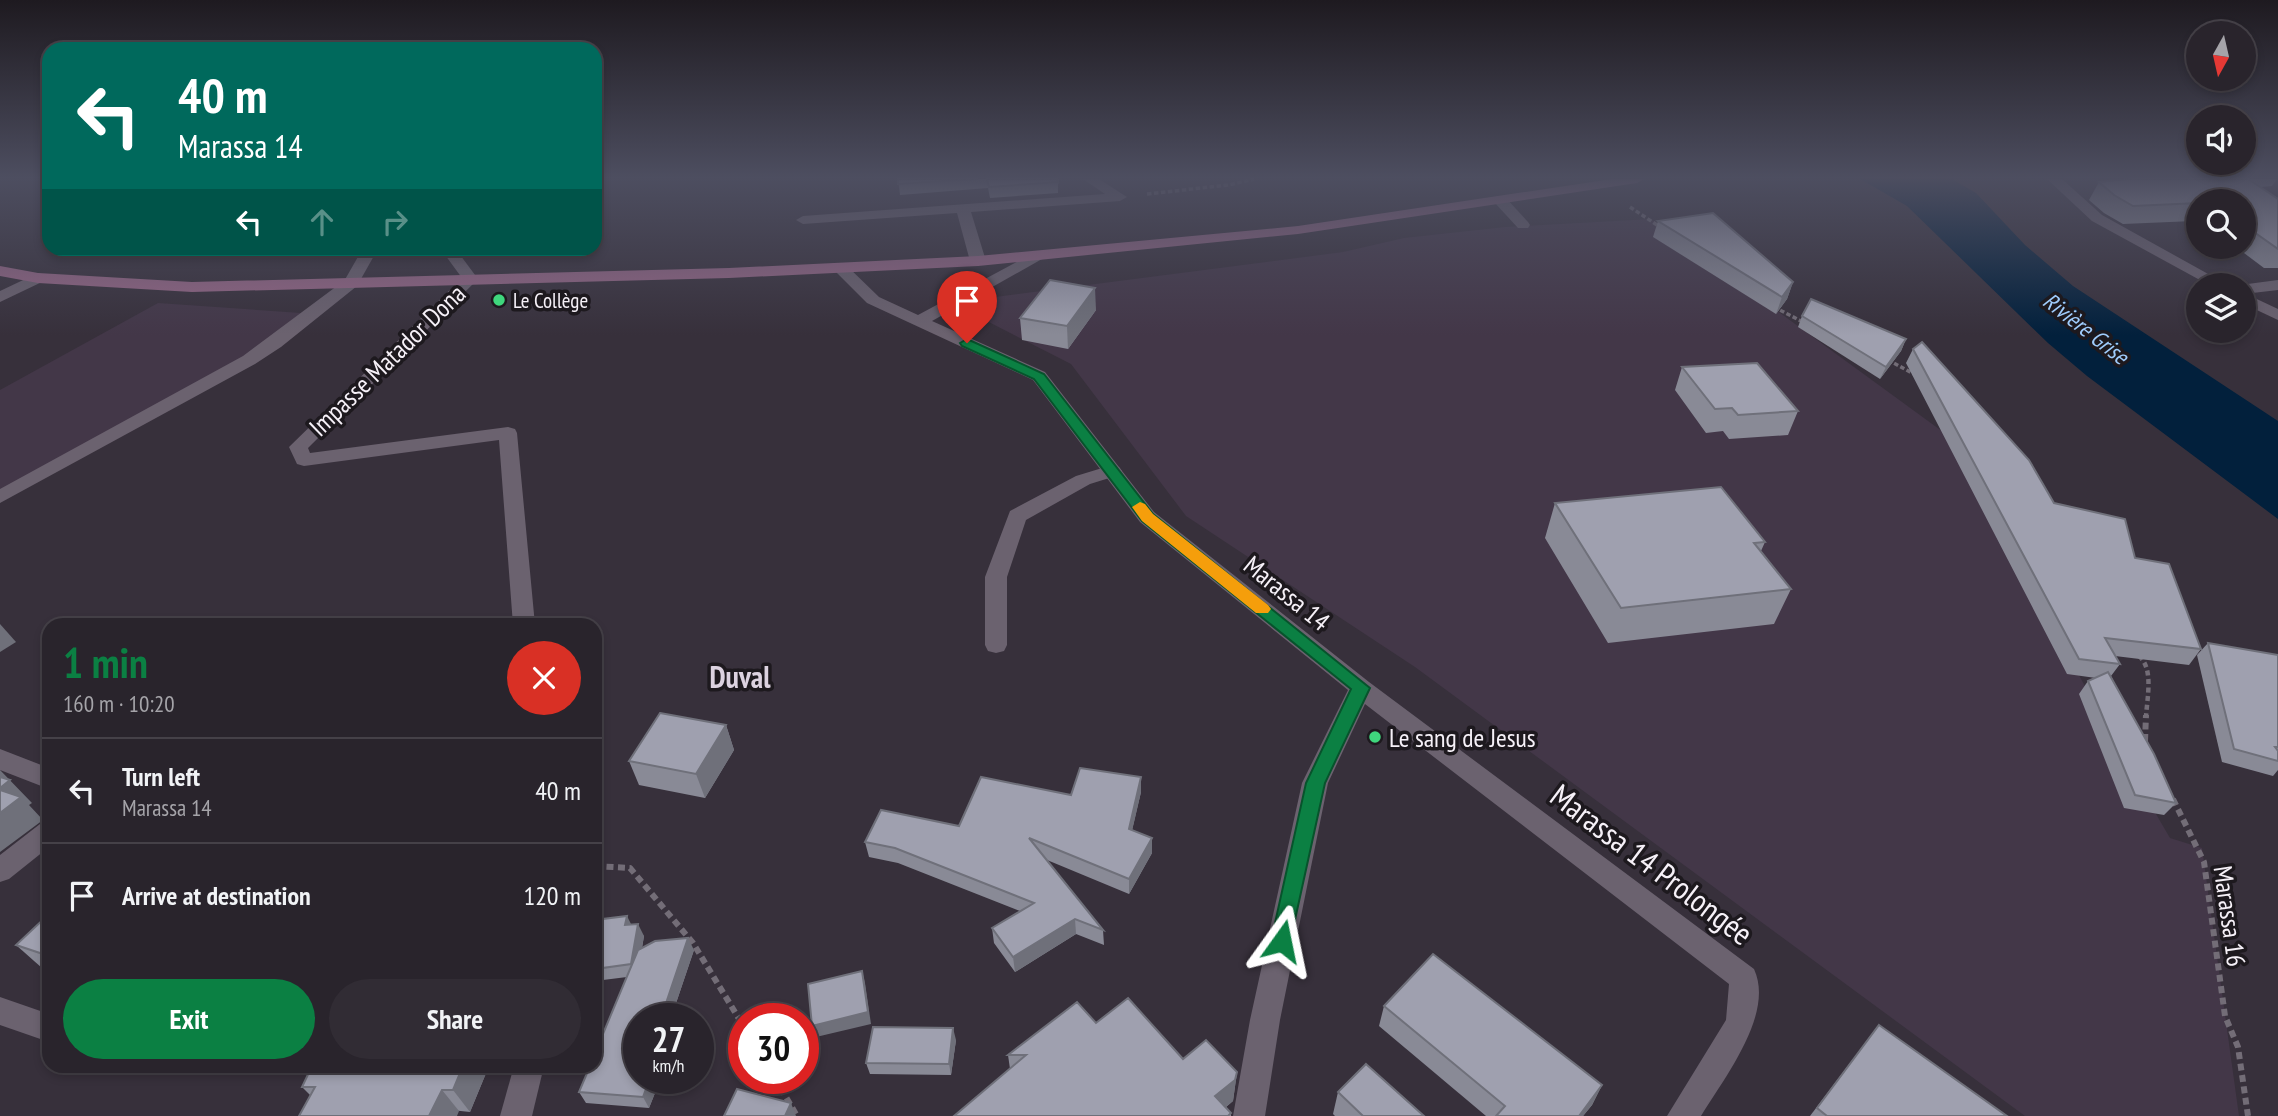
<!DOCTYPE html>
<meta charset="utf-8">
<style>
:root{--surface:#29242c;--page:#312c34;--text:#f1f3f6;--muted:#a5a4a9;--line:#454148;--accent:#0b8043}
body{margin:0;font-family:"PT Sans Narrow",sans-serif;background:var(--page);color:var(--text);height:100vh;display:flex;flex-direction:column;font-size:26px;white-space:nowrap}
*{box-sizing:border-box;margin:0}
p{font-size:23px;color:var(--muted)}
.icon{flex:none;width:38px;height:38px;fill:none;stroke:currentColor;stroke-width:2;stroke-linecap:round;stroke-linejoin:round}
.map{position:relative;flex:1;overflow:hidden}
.drawer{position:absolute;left:42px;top:618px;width:560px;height:455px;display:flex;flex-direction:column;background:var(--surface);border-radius:21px;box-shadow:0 4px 10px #0003,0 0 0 2px var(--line)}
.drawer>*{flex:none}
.top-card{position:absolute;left:42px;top:42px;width:560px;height:214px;border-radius:21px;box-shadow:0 4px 10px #0003,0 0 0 2px var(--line);background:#00695c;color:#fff;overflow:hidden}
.needle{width:46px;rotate:188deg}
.tools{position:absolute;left:2186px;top:21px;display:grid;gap:14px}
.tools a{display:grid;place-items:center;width:70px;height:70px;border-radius:50%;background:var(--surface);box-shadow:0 4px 10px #0003,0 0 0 2px var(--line);font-size:35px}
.speed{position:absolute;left:623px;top:1003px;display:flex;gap:14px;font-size:35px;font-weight:700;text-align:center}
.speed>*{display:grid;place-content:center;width:91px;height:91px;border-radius:50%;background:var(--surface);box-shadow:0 4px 10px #0003,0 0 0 2px var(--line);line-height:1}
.speed small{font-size:18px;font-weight:400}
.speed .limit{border:10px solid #d22;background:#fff;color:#111}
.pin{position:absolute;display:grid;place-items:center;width:60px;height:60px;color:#fff;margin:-72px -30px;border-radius:50% 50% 50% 0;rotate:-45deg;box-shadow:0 0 7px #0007}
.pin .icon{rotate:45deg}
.me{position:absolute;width:77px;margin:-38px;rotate:12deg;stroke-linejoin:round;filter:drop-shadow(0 0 5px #0008)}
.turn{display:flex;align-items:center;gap:24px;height:147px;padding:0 21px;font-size:32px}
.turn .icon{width:91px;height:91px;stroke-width:2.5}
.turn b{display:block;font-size:49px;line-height:60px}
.lanes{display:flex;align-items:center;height:66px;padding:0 21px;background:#0003;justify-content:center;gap:35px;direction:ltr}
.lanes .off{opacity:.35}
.round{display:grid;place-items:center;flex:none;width:74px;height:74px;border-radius:37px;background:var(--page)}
.head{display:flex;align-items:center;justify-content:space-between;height:119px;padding:0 21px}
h1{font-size:42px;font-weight:700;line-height:52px;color:var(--accent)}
.cta{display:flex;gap:14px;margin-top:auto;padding:14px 21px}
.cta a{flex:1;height:80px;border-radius:42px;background:var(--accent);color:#fff;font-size:28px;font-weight:700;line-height:80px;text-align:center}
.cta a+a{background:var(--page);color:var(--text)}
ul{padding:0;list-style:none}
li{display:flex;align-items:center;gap:21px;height:105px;padding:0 21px;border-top:2px solid var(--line)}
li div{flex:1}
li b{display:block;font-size:26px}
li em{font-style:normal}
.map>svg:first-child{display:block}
</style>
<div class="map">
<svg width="2278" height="1116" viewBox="0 0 2278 1116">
<rect width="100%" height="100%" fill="#37303b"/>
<g fill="#433748">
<path d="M1651,219L1950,437L2132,773L2170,838L2202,848L2239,1116H2025L1415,667L1186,516L1071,364L979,317L995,297L1343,252L1404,238L1505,227Z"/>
<path d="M158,303L301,313L243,358L0,492V390Z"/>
</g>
<path fill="#02203c" d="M1860,179H1952L1976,193L2025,245L2073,286L2278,421V519L2087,376L2048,343L1907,206Z"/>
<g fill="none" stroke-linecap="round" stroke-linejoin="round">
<g stroke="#736d77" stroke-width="3.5" stroke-dasharray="4.5 2.5" stroke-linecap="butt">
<path d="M1147,194L1228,185L1254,179"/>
<path d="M1630,207L1660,227"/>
<path d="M1774,307L1803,322"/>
<path d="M1888,360L1914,374"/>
</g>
<path stroke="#736d77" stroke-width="4.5" stroke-dasharray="5 3.5" stroke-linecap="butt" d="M2139,656C2154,669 2147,698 2146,717"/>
<g stroke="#736d77" stroke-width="6" stroke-dasharray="7 4.5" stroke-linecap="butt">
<path d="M2145,741L2146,715"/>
<path d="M2173,799L2204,862L2225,1016L2238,1047L2248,1116"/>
<path d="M595,866L630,868L693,943L744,1027"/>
<path d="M775,1078L797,1116"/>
</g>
<g fill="#6b626f" fill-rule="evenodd">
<path d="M1083,179H1099L1127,197L1120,201L971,212L986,261L978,266L970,261L957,213L803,224L796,220L803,216L1105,194Z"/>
<path d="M1500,196L1505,197L1528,222L1530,225L1528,228H1518L1495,203L1493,200L1495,197Z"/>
<path d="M350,248H369L375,254L357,286L351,288L343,283L359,255Z"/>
<path d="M2278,280V290L2244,294V285H2240Z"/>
<path d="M1112,465L1119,467L1122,471L1119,475L1090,484L1026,520L1007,577V645L1004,651L996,653L988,651L985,645V577L1010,511L1076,476Z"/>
</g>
<g fill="#6b626f" fill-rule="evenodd">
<path d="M440,248H455L478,279L308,448L310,453L508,427L515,429L517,433L535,625H513L499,440L304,466L297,464L289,447L462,278Z"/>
<path d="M1037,251L1045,256L1042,259L932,321L1045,372L1154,512L1369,682L1754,969C1775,1014 1724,1078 1701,1116H1667L1726,1020L1729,984L1365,704L1328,783L1280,1020L1265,1116H1233L1250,1020L1302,783L1348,690L1140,522L1033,380L867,303L832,268L840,263L846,265L879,297L918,315Z"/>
<path d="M38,273L44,275L46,278L44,281L0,302V291Z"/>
<path d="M351,278L359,283L357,286L281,347L255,364L0,503V489L243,356L345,280Z"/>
<path d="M0,749L49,768V789L0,770Z"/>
<path d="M49,821V847L9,879L0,882V855L40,824Z"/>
<path d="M0,997L49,1014V1042L0,1025Z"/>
<path d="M514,1066H544L532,1116H500Z"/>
</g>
<g fill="#6b626f" fill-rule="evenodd">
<path d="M2047,179H2062L2102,215L2228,285H2209L2092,221Z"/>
<path d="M2244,293L2278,309V320L2244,304Z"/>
</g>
<path fill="#956786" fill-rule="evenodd" d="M1612,179H1644L1637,183L1298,234L978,266L729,278L192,292L38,283L0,276V266L38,273L192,282L729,268L978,256L1298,226Z"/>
</g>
<g fill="#898a96">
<path d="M898,179H1059V183L1058,184V193L990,198L988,188L900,195Z"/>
<path d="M2130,179H2277L2272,186L2260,187L2278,199V268H2264L2236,247H2244V201H2198V225L2193,221L2123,224L2104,213L2089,200L2099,182Z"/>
<path d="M1658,221L1793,282L1787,299L1776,314L1653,237Z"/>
<path d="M1096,310L1068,349L1022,340L1020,318Z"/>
<path d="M1802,316L1906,339L1901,351L1880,379L1798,327Z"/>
<path d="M1913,349L2054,503L2135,558L2201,649L2189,665L2115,656L2120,664L2111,676L2176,803L2164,815L2124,808L2079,694L2088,681L2096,678L2067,674L1906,363Z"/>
<path d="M1682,367L1798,411L1788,435L1729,439L1723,431L1706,433L1675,390Z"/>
<path d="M1555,503L1765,542L1761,551L1791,589L1774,624L1608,643L1545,538Z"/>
<path d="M2208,643L2278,655V770L2273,776L2222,762L2197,655Z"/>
<path d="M726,725L734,750L705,798L639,785L629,761Z"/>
<path d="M1141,792L1132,830L1152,853L1129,894L1047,860L1103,930L1104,945L1076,934L1015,972L994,943L992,928L1020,911L898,863L869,857L865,842L959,826L1071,795Z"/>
<path d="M49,914V971L42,968L16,945Z"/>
<path d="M595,920L631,925L644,936L642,948L694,950L671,1018H639V1078H661L649,1108L586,1103L579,1092L627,977L595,981Z"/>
<path d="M1384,1006L1602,1085L1592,1105L1583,1116H1486L1379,1026Z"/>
<path d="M1096,1023L1183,1059L1237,1072L1233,1101L1226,1107L1231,1113V1116H954L1010,1069L1008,1055Z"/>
<path d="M1879,1025L2007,1116H1810Z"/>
<path d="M956,1040L951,1075L870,1074L866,1063Z"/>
<path d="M489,1066L470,1112L310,1095L302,1087Z"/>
<path d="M1338,1092L1424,1116H1335L1333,1114Z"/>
</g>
<g fill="#6f707a">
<path d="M1793,282L1787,299L1776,314L1782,297Z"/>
<path d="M1095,288L1096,310L1068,349L1067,326Z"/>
<path d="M1906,339L1901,351L1880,379L1886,367Z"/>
<path d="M0,624L16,642L0,652Z"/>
<path d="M726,725L734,750L705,798L696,774Z"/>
<path d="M0,770L32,803L29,805L43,820L0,852Z"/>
<path d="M1141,777V792L1129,844V829Z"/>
<path d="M1152,838V853L1129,894V879Z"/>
<path d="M627,916L633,928L625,925Z"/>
<path d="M1075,919L1076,934L1015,972L1013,957Z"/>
<path d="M638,924L644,936L637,976L631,964Z"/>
<path d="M688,938L694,950L671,1018H661Z"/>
<path d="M862,971L865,983L871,1024L816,1037L812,1026Z"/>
<path d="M953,1028L956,1040L951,1075L949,1064Z"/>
<path d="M463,1066H489L470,1112L453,1090Z"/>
<path d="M1237,1072L1233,1101L1215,1116V1096Z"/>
<path d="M650,1078H661L649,1108L643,1097Z"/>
<path d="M1602,1085L1592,1105L1583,1116H1579Z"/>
<path d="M442,1090L459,1111L457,1116H429Z"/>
<path d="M791,1103L796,1116H785Z"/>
</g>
<g fill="#9fa0af" stroke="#6f707a" stroke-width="2">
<path d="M898,179H978L898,184Z"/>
<path d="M987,179H1057L1058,182L989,187Z"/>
<path d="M2130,179H2248L2278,199V249L2244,225V201H2198V203L2133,206L2114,195L2099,182Z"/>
<path d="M1713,213L1793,282L1782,297L1658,221Z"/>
<path d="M1050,280L1095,288L1067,326L1020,318Z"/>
<path d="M1811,299L1906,339L1886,367L1802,316Z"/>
<path d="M1922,342L2029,460L2054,503L2125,519L2135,558L2169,564L2201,649L2105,638L2120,664L2079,659L1913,349Z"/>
<path d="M1757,363L1798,411L1738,415L1732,408L1715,409L1682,367Z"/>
<path d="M1721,487L1765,542L1754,543L1791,589L1621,608L1555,503Z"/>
<path d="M2208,643L2278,655V747H2275L2278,751V761L2234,749Z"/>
<path d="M2108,672L2154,754L2176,803L2135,795L2088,681Z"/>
<path d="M660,713L726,725L696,774L629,761Z"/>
<path d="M1080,768L1141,777L1129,829L1152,838L1129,879L1029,838L1103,930L1075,919L1013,957L992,928L1034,903L895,848L865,842L881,810L959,826L981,777L1071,795Z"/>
<path d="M0,777L10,780L0,788Z"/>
<path d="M0,790L21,797L0,813Z"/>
<path d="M49,914V956L16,945Z"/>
<path d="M627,916L625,925L638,924L631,964L595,969V920Z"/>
<path d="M688,938L661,1018H639V1078H650L643,1097L579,1092L590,1066H595V1053L638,950L655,941Z"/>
<path d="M1433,954L1602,1085L1579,1116H1496L1505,1106L1384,1006Z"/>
<path d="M862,971L868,1012L812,1026L808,984Z"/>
<path d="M1128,998L1183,1059L1206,1040L1237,1072L1235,1080L1215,1096L1231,1113L1228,1116H954L1026,1055H1008L1077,1002L1096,1023Z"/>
<path d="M1879,1025L2007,1116H1827L1817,1108Z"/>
<path d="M873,1027L953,1028L949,1064L866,1063Z"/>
<path d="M1366,1064L1424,1116H1363L1338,1092Z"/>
<path d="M312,1066H463L453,1090H442L429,1116H299L315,1087H302Z"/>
<path d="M737,1089L791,1103L785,1116H724Z"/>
</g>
<linearGradient id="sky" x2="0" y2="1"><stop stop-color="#1e1a20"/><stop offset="0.53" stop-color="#4d4e60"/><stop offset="1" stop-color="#4d4e60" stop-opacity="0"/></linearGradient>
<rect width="2278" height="335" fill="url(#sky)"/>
<path fill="#0b8043" stroke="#07532c" stroke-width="2" d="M967,339L1044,374L1153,514L1370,688L1325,783L1289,947L1282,950L1274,947L1271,941L1306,783L1351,689L1142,521L1034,379L962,346L960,343Z"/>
<path fill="#f59e0b" d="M1140,502L1145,504L1153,514L1268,605L1271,609L1268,613H1256L1142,521L1132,507Z"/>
<g fill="#3fd77d" stroke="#1d191e" stroke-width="2.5">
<circle cx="499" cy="300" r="7"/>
<circle cx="1375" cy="737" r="7"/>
</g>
<g text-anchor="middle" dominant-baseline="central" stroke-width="7" stroke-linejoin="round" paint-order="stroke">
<g font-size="21" fill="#f6f1f8" stroke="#1d191e" text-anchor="start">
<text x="513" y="300">Le Collège</text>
</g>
<g font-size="23" font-style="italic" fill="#9fccfc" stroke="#1d191e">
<text transform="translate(2086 328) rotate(38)">Rivière Grise</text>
</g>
<g font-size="26" fill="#f6f1f8" stroke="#1d191e">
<text transform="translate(387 360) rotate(-44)">Impasse Matador Dona</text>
<text transform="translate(1287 593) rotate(39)">Marassa 14</text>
<text transform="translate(2230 916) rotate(82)">Marassa 16</text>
</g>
<g font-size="26" fill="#f6f1f8" stroke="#1d191e" text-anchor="start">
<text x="1389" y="737">Le sang de Jesus</text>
</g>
<g font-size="30" font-weight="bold" fill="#dcd2e0" stroke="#1d191e">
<text x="740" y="676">Duval</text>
</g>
<g font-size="32" fill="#f6f1f8" stroke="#1d191e">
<text transform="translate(1652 864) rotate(37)">Marassa 14 Prolongée</text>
</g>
</g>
</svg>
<div class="tools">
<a><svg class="needle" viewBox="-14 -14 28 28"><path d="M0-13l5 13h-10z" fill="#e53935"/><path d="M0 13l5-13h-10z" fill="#a5a4a9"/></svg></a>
<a><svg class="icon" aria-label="sound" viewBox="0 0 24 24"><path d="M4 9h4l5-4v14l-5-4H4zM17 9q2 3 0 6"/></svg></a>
<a><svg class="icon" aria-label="search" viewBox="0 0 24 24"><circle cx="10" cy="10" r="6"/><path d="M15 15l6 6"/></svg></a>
<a><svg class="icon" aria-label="layers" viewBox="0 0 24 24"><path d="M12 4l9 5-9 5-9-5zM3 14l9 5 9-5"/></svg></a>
</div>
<div class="speed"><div>27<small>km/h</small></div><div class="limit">30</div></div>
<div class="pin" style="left:967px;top:343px;background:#d93025"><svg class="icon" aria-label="arrive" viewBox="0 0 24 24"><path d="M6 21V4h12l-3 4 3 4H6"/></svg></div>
<svg class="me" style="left:1282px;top:941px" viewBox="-20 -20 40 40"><path d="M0-17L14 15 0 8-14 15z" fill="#0b8043" stroke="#fff" stroke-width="4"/></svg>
<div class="top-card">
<div class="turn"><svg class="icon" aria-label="left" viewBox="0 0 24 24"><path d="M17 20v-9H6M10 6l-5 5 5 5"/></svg><div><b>40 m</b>Marassa 14</div></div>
<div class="lanes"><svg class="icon" aria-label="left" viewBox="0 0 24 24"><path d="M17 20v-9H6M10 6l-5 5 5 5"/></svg><svg class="icon off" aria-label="ahead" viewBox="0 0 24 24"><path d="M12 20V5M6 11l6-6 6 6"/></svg><svg class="icon off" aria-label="right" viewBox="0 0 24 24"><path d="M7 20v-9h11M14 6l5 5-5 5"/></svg></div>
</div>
<section class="drawer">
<div class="head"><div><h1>1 min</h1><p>160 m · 10:20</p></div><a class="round" style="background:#d93025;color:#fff"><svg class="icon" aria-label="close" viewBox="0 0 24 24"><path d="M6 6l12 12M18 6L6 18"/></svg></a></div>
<ul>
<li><svg class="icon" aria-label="left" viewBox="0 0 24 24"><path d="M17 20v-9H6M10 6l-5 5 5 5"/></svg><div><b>Turn left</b><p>Marassa 14</p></div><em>40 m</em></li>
<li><svg class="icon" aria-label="arrive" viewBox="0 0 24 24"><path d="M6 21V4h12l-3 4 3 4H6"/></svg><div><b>Arrive at destination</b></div><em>120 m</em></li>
</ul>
<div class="cta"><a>Exit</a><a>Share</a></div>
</section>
</div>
